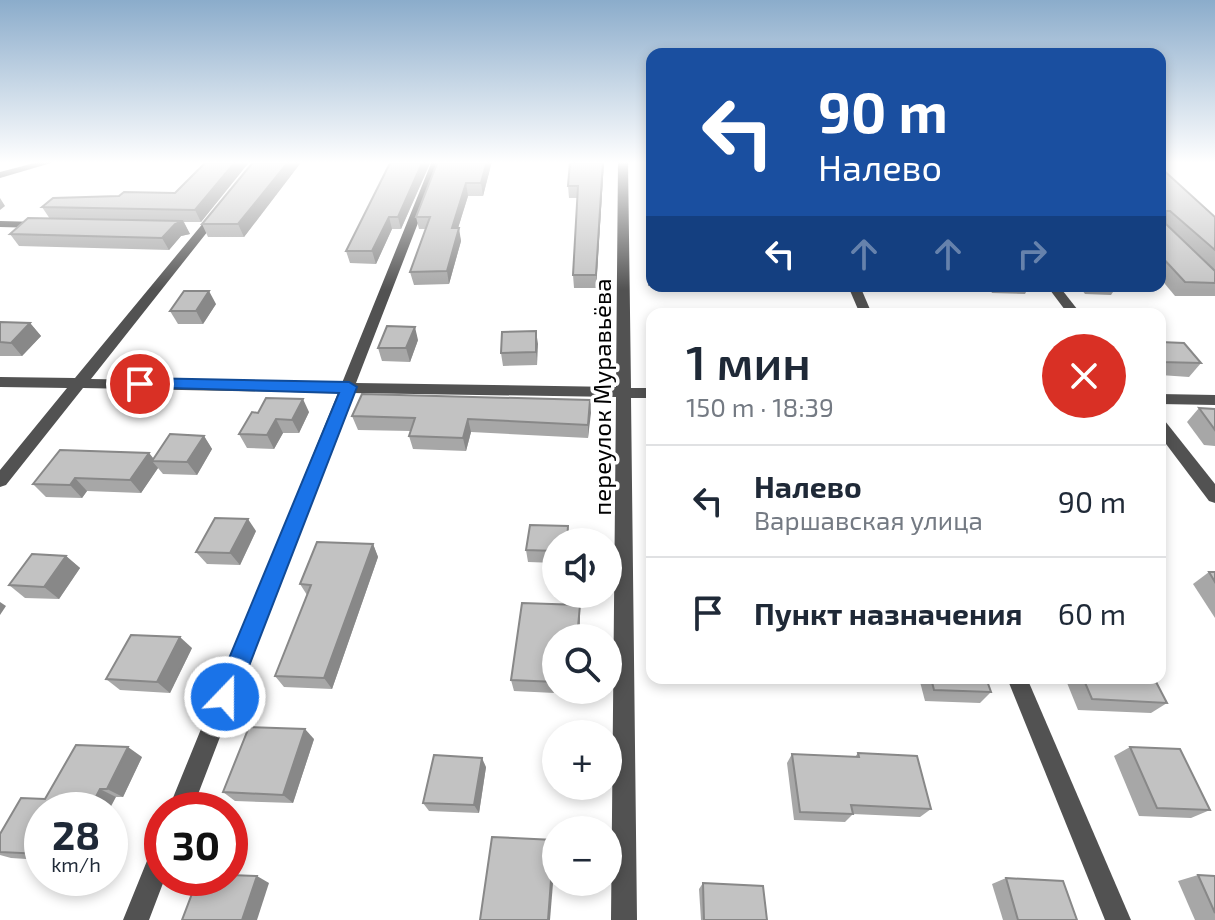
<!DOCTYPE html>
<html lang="ru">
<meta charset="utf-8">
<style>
:root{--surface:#fff;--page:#f2f2f3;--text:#1f2937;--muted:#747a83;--line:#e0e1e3}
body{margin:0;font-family:"Exo 2",sans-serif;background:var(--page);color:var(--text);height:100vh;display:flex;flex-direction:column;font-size:30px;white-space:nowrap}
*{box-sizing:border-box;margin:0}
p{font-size:26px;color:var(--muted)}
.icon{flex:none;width:44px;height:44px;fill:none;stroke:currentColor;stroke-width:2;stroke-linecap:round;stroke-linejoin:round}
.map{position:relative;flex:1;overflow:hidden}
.side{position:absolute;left:646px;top:308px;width:520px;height:376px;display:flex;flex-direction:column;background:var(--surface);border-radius:16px;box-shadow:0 4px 12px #0003}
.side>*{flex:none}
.top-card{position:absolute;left:646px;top:48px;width:520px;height:244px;border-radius:16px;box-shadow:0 4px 12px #0003;background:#1a4fa0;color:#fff;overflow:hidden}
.fabs{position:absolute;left:542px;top:528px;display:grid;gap:16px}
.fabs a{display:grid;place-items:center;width:80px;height:80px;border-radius:50%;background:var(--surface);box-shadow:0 4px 12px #0003;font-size:40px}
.speed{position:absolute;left:24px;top:792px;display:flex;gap:16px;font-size:40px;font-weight:700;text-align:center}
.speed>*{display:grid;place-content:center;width:104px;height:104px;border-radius:50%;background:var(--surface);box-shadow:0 4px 12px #0003;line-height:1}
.speed small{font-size:20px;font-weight:400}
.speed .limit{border:12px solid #d22;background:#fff;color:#111}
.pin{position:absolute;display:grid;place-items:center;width:68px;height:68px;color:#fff;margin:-34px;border:4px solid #fff;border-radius:50%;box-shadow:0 2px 8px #0007}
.me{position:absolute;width:88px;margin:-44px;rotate:22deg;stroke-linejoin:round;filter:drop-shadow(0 0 6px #0008)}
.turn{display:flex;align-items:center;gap:28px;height:168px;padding:0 40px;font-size:36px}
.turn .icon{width:104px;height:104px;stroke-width:2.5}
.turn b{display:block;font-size:56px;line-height:68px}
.lanes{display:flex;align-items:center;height:76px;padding:0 40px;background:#0003;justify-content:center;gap:40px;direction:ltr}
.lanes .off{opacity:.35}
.round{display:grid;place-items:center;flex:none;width:84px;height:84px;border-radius:42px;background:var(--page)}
.summary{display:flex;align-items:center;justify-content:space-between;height:136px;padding:0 40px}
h1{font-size:48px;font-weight:600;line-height:60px}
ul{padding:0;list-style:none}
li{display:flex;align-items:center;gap:24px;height:112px;padding:0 40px;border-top:2px solid var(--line)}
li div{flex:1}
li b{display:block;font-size:30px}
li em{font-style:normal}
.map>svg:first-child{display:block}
</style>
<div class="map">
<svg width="1215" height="920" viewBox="0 0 1215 920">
<rect width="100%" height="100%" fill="#fff"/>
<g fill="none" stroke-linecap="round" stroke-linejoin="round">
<g fill="#525252" fill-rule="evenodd">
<path d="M42,161H58L0,178V172Z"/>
<path d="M432,161H442L356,383L616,387L618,161H628L631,388H652V398H631L637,920H611L616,397L352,393L192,810H168L338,393L83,388L6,485L0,487V470L67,388L0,387V377L75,378L214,210L223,212L91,379L342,383Z"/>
<path d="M0,221L39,222L44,225L39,228L0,227Z"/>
<path d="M848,286H860L872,314H860Z"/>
<path d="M1047,286H1059L1081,314H1068Z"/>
<path d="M1160,394L1215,395V405L1160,404Z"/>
<path d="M1160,420L1165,421L1215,484V503L1209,501L1160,436Z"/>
<path d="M1007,678H1027L1131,920H1105Z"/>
<path d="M162,843V878H165L149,920H123L153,846Z"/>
</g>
</g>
<g fill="#a7a7a7">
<path d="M207,161H250L201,222H184L190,234L181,236L169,250L19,246L10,234L50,219L42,207L119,196L175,193Z"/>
<path d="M254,161H302L244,237H208L202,224Z"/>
<path d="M391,161H431L401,229H392L376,264L350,263L346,251Z"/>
<path d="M438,161H492L483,196H468L458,228L461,241L449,284L414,285L410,272L426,229H419L416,217Z"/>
<path d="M604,161L596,288H574L573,275L577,198H569L568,186Z"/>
<path d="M646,161H652V286L679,287L648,286Z"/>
<path d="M1160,167L1215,217V296H1175L1160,278Z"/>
<path d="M988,286H1029L1025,294L992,293Z"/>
<path d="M1079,286H1117L1111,295L1085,294Z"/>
<path d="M216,304L203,324H178L170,311Z"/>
<path d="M0,322L30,323L41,336L22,356H0Z"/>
<path d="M536,331L537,365L503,366L501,353Z"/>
<path d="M418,340L410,362L382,361L378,348Z"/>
<path d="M1160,342L1201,363L1189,377L1160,375Z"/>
<path d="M590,400L588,438L471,432L466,451L413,449L409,436L411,431L358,430L352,416Z"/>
<path d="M1199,408L1215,409V446L1204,445L1187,422Z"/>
<path d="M252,412H309L299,433H283L274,449L247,448L239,434Z"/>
<path d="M204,436L212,449L197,475L163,474L158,468L141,493L87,491L82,498L46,497L33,484L149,453L154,459Z"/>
<path d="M530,525L568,526L569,542H556V563L528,562L526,550Z"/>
<path d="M256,531L240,565L207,564L196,552Z"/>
<path d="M373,544L378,557L332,689L284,687L275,676L307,595L300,584Z"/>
<path d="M66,556L80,568L59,599L25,598L9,585Z"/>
<path d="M1209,572H1215V618L1193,584Z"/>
<path d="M522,603L580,605V617L579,638H556V690H575V694L514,691L511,680Z"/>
<path d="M192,648L170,693L120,690L106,679Z"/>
<path d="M919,678H986L991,692L980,703L925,701Z"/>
<path d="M1065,678H1154L1167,703L1151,713L1078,710Z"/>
<path d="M314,739L293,803L235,801L223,792Z"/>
<path d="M1130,747L1210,810L1191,818L1139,816L1114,756Z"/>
<path d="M858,753L931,809L920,817L853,814L845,822L794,820L787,763L792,754L855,757Z"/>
<path d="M142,757L123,797H116L42,810V860L11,858L0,855V834L45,799Z"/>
<path d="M486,767L479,813L429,811L423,803Z"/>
<path d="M1198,875L1215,876V920H1195L1178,881Z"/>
<path d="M1006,878L1077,920H1003L992,884Z"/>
<path d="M703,883L767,920H701L699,889Z"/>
</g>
<g fill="#888">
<path d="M236,161H250L201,222L195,210Z"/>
<path d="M289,161H302L244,237L238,224Z"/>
<path d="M423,161H431L401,229L398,217Z"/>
<path d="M487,161H492L483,196L481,183Z"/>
<path d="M603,161H604L596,288V275Z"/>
<path d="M466,183L468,196L454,241L452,228Z"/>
<path d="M0,198L5,206L0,210Z"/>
<path d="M389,217L392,229L376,264L372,251Z"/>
<path d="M183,221L190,234L181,236L169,250L162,238L175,224Z"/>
<path d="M459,228L461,241L449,284L447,271Z"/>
<path d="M209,291L216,304L203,324L196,311Z"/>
<path d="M30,323L41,336L22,356L11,343Z"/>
<path d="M415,327L418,340L410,362L406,348Z"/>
<path d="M536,331L538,344L537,365L536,352Z"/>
<path d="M303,399L309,412L299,433L292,420Z"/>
<path d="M590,400L591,413L588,438V425Z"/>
<path d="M276,419L283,433L274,449L267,435Z"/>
<path d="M468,419L471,432L466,451L463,438Z"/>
<path d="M204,436L212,449L197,475L187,462Z"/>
<path d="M149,453L155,461H152L158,468L141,493L130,480Z"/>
<path d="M75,478L87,491L82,498L70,485Z"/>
<path d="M248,519L256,531L240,565L230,553Z"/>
<path d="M373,544L378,557L332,689L324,678Z"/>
<path d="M66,556L80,568L59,599L44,587Z"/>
<path d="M0,602L6,606L0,615Z"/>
<path d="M580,605V617L579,638H577Z"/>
<path d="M180,637L192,648L170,693L157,682Z"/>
<path d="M305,729L314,739L293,803L283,795Z"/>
<path d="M128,747L142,757L123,797L107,789Z"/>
<path d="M482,758L486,767L479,813L474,805Z"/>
<path d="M100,789L116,797L109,810H89Z"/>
<path d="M554,840L556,847L550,920H548Z"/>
<path d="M257,876L269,883L257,920H242Z"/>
</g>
<g fill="#c2c2c2" stroke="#888" stroke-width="2">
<path d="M207,161H236L195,210L42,207L53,198L119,196L124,192L175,193Z"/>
<path d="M254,161H289L238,224H202Z"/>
<path d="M391,161H423L398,217H389L372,251H346Z"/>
<path d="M438,161H487L481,183H466L452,228H459L447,271L410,272L430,217H416Z"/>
<path d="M579,161H603L596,275H573L578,186H568L570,162Z"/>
<path d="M647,161H652V273H648Z"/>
<path d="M1160,167L1215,217V250L1170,211H1166V224L1215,271V283L1185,282L1160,255Z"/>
<path d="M28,218L183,221L175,224L162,238L10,234Z"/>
<path d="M184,291H209L196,311H170Z"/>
<path d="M0,322L30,323L11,343L0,342Z"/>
<path d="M387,326L415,327L406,348H378Z"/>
<path d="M536,331V352L501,353L502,332Z"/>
<path d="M1160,342L1184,343L1201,363L1160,362Z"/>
<path d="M362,394L590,400L588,425L468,419L463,438L409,436L415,418L352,416Z"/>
<path d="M266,398L303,399L292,420L276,419L267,435L239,434L252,412L258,413Z"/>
<path d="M1199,408L1215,409V430Z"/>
<path d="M170,434L204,436L187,462L152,461Z"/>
<path d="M60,450L149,453L130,480L75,478L70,485L33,484Z"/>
<path d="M215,518L248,519L230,553L196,552Z"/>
<path d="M530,525L568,526L567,542H556V551L526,550Z"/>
<path d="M317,542L373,544L324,678L275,676L311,585L300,584Z"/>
<path d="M32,554L66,556L44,587L9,585Z"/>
<path d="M1209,572H1215V582Z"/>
<path d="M522,603L580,605L577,638H556V682L511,680Z"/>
<path d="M131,635L180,637L157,682L106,679Z"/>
<path d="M931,678H986L991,692L934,690Z"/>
<path d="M1083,678H1154L1167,703L1092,699Z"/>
<path d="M249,727L305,729L283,795L223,792Z"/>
<path d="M76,745L128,747L107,789H100L89,810H42V854L0,852V834L21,798L45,799Z"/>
<path d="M1130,747L1180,749L1210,810L1157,808Z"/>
<path d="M858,753L917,756L931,809L851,805L853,814L800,812L792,754L859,757Z"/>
<path d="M434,755L482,758L474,805L423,803Z"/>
<path d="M492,837L554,840L548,920H480Z"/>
<path d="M230,875L257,876L242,920H182L198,878H230Z"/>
<path d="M1198,875L1215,876V913Z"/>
<path d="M1006,878L1063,881L1077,920H1018Z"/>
<path d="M703,883L763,886L767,920H704Z"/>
</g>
<linearGradient id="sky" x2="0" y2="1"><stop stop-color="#8baccb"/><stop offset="0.56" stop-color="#fff"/><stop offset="1" stop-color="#fff" stop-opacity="0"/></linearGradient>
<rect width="1215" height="290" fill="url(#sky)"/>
<path fill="#1a73e8" stroke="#114b97" stroke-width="2" d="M140,378L349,382L357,387L237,697L234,706L225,709L216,706L213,697L339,393L134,387L131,384Z"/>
<g text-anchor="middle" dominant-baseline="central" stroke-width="7" stroke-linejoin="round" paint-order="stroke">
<g font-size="24" fill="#000" stroke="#fff">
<text transform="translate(601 397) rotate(-90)">переулок Муравьёва</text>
</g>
</g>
</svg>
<div class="fabs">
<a><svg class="icon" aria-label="sound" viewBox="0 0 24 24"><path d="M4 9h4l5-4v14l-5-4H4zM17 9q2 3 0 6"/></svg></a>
<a><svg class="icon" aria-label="search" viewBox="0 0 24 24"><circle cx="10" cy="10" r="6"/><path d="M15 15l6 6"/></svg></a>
<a>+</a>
<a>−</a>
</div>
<div class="speed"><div>28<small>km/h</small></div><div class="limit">30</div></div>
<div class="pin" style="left:140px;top:384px;background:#d93025"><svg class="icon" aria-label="arrive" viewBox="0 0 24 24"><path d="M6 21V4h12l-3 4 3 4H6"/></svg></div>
<svg class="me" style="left:225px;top:697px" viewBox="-20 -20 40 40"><circle r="17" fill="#1a73e8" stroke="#fff" stroke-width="3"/><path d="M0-11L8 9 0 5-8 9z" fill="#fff"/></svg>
<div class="top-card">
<div class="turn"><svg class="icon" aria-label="left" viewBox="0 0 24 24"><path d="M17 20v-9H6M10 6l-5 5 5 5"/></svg><div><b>90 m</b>Налево</div></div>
<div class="lanes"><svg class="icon" aria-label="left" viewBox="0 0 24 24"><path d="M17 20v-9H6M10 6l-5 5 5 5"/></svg><svg class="icon off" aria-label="ahead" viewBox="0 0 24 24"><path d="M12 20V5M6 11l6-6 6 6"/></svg><svg class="icon off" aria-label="ahead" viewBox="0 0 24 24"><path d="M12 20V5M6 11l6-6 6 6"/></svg><svg class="icon off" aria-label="right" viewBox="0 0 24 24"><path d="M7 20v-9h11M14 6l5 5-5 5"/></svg></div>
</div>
<section class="side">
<div class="summary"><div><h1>1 мин</h1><p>150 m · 18:39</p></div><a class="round" style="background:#d93025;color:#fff"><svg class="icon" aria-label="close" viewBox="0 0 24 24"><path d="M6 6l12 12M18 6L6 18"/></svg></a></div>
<ul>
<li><svg class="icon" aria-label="left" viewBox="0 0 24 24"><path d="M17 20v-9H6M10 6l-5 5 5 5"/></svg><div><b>Налево</b><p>Варшавская улица</p></div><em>90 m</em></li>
<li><svg class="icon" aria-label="arrive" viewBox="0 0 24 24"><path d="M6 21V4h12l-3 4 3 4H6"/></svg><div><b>Пункт назначения</b></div><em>60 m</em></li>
</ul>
</section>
</div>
